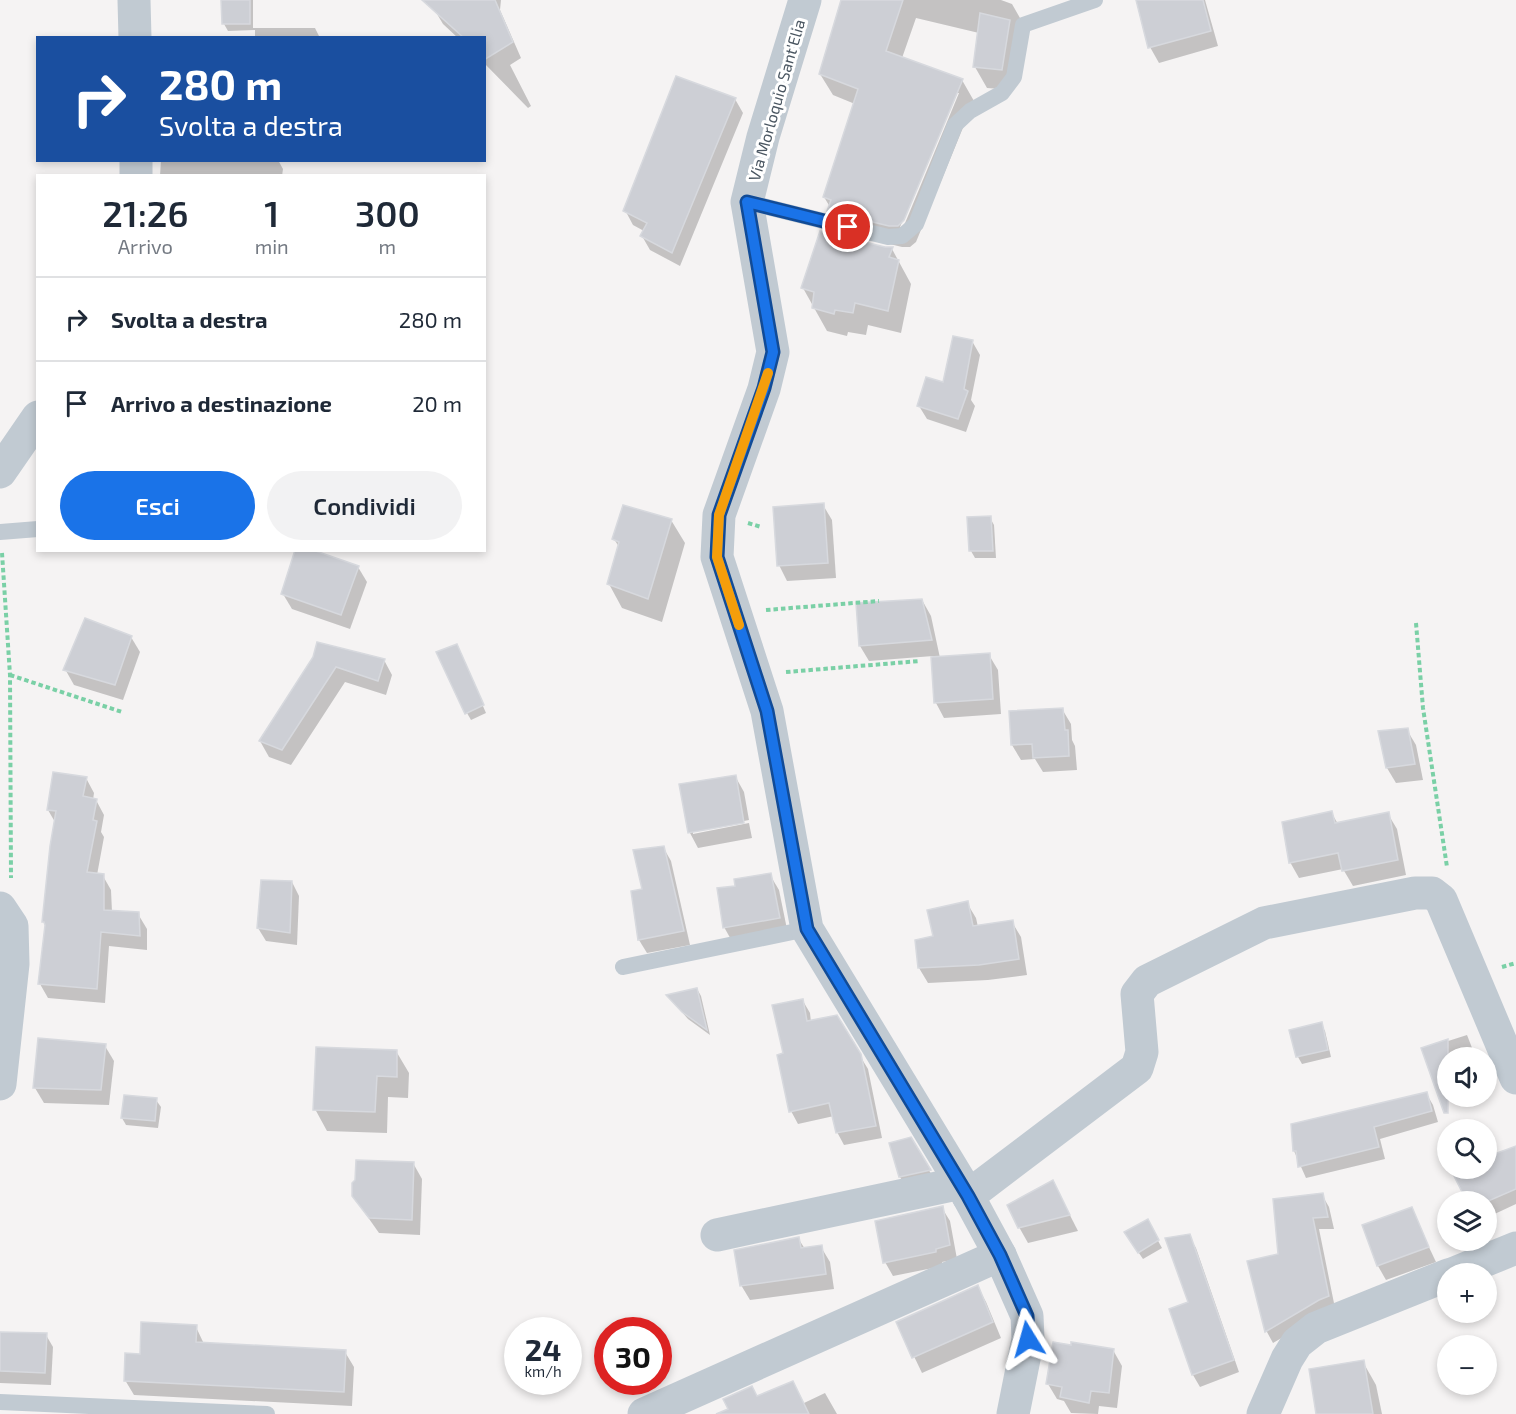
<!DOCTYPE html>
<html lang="it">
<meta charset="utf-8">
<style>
:root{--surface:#fff;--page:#f2f2f3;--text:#1f2937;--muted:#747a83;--line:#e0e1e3;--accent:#1a73e8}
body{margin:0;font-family:"Exo 2",sans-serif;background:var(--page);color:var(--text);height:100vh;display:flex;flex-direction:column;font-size:22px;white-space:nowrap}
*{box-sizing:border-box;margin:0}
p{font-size:20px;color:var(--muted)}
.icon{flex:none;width:33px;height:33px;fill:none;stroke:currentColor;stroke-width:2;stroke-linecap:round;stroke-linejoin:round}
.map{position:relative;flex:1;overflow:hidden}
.drawer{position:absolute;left:36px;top:174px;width:450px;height:378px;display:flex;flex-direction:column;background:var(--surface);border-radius:0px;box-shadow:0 3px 9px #0003}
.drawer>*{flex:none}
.banner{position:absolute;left:36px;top:36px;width:450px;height:126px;border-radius:0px;box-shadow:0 3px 9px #0003;background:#1a4fa0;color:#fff;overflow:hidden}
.tools{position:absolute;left:1437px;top:1047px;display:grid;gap:12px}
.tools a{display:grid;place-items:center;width:60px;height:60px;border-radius:50%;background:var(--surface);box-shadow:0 3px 9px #0003;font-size:30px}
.speed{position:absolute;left:504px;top:1317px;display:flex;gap:12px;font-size:30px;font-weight:700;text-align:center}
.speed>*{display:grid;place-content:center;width:78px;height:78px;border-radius:50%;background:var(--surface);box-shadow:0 3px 9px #0003;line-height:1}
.speed small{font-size:15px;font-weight:400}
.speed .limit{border:9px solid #d22;background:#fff;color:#111}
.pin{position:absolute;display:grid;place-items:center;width:51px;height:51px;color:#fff;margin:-26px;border:3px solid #fff;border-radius:50%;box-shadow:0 2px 6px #0007}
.me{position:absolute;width:66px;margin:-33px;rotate:352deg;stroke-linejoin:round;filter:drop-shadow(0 0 4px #0008)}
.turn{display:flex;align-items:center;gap:21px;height:126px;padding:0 24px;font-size:27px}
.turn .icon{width:78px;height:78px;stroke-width:2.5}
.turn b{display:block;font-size:42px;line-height:51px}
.eta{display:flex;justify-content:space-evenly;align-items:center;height:102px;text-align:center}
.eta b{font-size:36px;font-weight:600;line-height:42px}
.button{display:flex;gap:12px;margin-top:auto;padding:12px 24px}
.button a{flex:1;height:69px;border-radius:36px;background:var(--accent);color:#fff;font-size:24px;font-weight:600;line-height:69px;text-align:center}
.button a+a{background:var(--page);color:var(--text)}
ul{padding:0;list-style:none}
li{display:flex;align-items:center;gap:18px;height:84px;padding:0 24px;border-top:2px solid var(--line)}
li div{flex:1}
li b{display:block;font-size:22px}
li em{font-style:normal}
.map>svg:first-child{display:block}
</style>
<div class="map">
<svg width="1516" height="1414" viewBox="0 0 1516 1414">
<rect width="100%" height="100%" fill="#f5f3f3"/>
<g fill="#0003" fill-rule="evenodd">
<path d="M223,0H253V28H315L320,38H255V30L228,31L224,24Z"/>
<path d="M442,0H501L500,10L521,58L510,65L531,106L528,108L484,63V38H458L443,24L434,9Z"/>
<path d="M843,0H1001L1012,4L1024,25L1014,90L987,88L975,67L979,33L916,18L902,58L962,80L974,101L916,242L910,247H902L841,232L829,211L830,207L824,197L855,104L833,95L820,74ZM956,93H959L903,228L900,227Z"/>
<path d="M1153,0H1205L1218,46L1159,63L1150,47Z"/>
<path d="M735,99L743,113L680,266L650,250L642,236L644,231L633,225L625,210Z"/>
<path d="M161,160H278L283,169L282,176H160Z"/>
<path d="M892,249L911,284L901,333L868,325L866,335L848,332L847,336L827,331L803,288Z"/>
<path d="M972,341L980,355L971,400L975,406L966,432L927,419L919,406L944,384Z"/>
<path d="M823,505L832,520L836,578L787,581L779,565Z"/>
<path d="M990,518L994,525L996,558H975L971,551Z"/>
<path d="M671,520L685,543L662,622L622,608L609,584L619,547L614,539Z"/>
<path d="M358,567L367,582L350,629L292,609L283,594Z"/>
<path d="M922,600L931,616L940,658L989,655L998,670L1001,714L944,718L936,703L933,656L869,661L860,646Z"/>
<path d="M131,637L140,652L123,700L74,685L65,669Z"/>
<path d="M460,653L486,713L471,720L467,713Z"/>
<path d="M314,658L384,660L392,675L386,695L345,682L291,765L269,757L260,741Z"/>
<path d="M1062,709L1071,724L1072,740L1075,746L1077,770L1043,772L1035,759L1021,760L1012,745L1011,713Z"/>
<path d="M1407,730L1416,745L1423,780L1396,783L1387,768L1380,733Z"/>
<path d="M54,774L86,778L94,793L93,800H96L104,815L101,832L104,837L97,875L103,876L111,890L112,912L138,914L147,929V950L109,946L105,1003L48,998L40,984L46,926L43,921L55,822L48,810Z"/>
<path d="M735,776L744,792L749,820L693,831V834L749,823L752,838L698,848L690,833Z"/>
<path d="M1331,812L1338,824L1388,814L1397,829L1406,875L1353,886L1343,869L1299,878L1290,862Z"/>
<path d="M663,847L671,861L690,945L647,953L639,940Z"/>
<path d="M770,875L779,890L788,934L733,943L724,927Z"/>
<path d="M292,882L299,896L297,945L266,941L258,928Z"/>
<path d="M967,903L976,918L978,927L1012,922L1021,937L1027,975L988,980L928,983L919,968Z"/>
<path d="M697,989L701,996L710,1035L688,1019L668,996Z"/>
<path d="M803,1001L810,1013L811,1022L836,1017L868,1069L882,1138L844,1145L837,1132L834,1116L798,1124L791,1111Z"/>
<path d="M1321,1024L1325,1031L1331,1057L1302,1064L1298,1057Z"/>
<path d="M1467,1035L1476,1058H1448L1423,1049Z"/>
<path d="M105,1046L114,1061L109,1105L44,1103L35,1088Z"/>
<path d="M396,1051L409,1073L408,1098L388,1097L387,1133L327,1131L315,1109Z"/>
<path d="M1426,1093L1433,1105L1438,1122L1380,1139L1385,1159L1306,1178L1294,1151Z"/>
<path d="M125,1097L156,1100L161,1107L158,1128L126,1125L122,1118Z"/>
<path d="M911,1139L938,1186L909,1192L900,1177Z"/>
<path d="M1516,1159V1204L1486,1218V1168Z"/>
<path d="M413,1163L422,1179L420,1235L379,1233L353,1196Z"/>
<path d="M1053,1182L1078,1231L1028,1243L1019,1227Z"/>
<path d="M1322,1195L1329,1207L1334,1229H1319L1335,1308L1326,1312L1273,1343L1267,1332L1249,1262L1280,1255Z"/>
<path d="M942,1208L950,1221L957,1259L942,1262L943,1266L893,1276L885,1262Z"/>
<path d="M1411,1209L1436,1262L1386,1280L1378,1266L1364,1225Z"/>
<path d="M1147,1221L1162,1248L1143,1259L1130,1240Z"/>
<path d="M1189,1236L1196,1248L1239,1372L1200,1387L1193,1375L1171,1310L1190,1302Z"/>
<path d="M798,1238L805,1249L821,1247L830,1262L834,1289L750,1300L741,1285Z"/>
<path d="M978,1287L986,1302L1001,1338L922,1373L898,1323Z"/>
<path d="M196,1327L204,1344L345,1352L354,1367L352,1406L134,1395L125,1380L141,1355Z"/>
<path d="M0,1334L46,1335L53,1347L51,1385L0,1383Z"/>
<path d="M1113,1350L1122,1366L1117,1408L1099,1406L1098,1414L1071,1413L1064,1401L1057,1399L1048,1384Z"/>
<path d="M1363,1362L1376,1385L1382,1414H1318Z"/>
<path d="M792,1383L804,1403L825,1393L837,1414H732L757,1398Z"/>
</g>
<g fill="#cdcfd5" stroke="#d7d9de" stroke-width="1.5">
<path d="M221,0H250V24H222Z"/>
<path d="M422,0H495L513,42L484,60V38H464Z"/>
<path d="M841,0H903L886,51L963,79L904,220L898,226H889L827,211L831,200L823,197L858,89L819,74Z"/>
<path d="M1136,0H1203L1211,31L1148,48Z"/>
<path d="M980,13L1010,20L1002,70L973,67Z"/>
<path d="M676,76L736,98L672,253L640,236L647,223L623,211Z"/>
<path d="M820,231L885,247H893L889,257L899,260L888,311L855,303L853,313L835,310L834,314L812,308L814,292L801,288Z"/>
<path d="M953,336L973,340L964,389L968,391L958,419L917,406L926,377L943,382Z"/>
<path d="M824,503L828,563L777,566L773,507Z"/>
<path d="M623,505L672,519L648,599L607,584L619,542L612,539Z"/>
<path d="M991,516L993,551H969L967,517Z"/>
<path d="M295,550H313L359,566L341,615L281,594Z"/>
<path d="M922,599L932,640L859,646L856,603Z"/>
<path d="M85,618L132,636L115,685L63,670Z"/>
<path d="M317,642L385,659L378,681L336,667L282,750L259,741L313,657Z"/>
<path d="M457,644L484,705L465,714L436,652Z"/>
<path d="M990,653L993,699L934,703L931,657Z"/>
<path d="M1063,708L1065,730H1068L1069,756L1033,758L1032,744L1011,745L1009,711Z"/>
<path d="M1408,728L1415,764L1386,768L1378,731Z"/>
<path d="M53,772L87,777L83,796L97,799L93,820L97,821L87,872L104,874V910L139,912L140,936L101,932L97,989L38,984L45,925L44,922H42L50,846L56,811L47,810Z"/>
<path d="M736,775L744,823L688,833L679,784Z"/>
<path d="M1332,811L1335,823L1389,812L1398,860L1342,871L1338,853L1289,863L1282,822Z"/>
<path d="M664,846L684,931L638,940L631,891L642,889L633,850Z"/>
<path d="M771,873L780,918L723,928L717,888L735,886L734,879Z"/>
<path d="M261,880L292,881L290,933L257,928Z"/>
<path d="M968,901L973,926L1013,920L1019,959L979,965L918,968L915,940L933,936L927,910Z"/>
<path d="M697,988L707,1030L682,1012L666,995Z"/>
<path d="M803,999L807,1021L837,1015L861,1054L876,1126L836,1133L829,1103L789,1112L777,1055L783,1053L772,1005Z"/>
<path d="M1322,1022L1328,1050L1296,1057L1289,1030Z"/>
<path d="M38,1038L106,1044L101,1090L33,1088Z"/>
<path d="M1448,1039V1113H1444L1421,1048Z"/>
<path d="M316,1047L397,1050V1077L377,1076L375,1112L313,1110Z"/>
<path d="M1427,1092L1432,1111L1374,1127L1379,1147L1298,1167L1296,1151H1293L1291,1124Z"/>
<path d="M124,1095L157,1098L155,1121L121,1118Z"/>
<path d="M911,1137L931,1170L899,1177L889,1143Z"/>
<path d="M1516,1146V1189L1486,1202H1467L1450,1168H1486V1157Z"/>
<path d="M356,1160L414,1162L412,1220L369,1218L352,1196V1183L355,1180Z"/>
<path d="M1053,1180L1070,1215L1018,1228L1007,1205Z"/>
<path d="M1323,1193L1328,1217L1313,1218L1329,1296L1319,1300L1265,1332L1247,1261L1278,1254L1273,1199Z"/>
<path d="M943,1206L950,1245L936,1249V1252L883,1263L875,1221Z"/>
<path d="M1412,1207L1429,1247L1377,1266L1362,1225Z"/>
<path d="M1148,1219L1159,1240L1138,1253L1124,1232Z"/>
<path d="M1190,1234L1234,1360L1192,1375L1169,1309L1188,1302L1165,1238Z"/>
<path d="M799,1237L801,1248L822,1245L826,1274L740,1286L734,1250Z"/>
<path d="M978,1285L993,1322L912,1358L896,1322Z"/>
<path d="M141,1322L197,1325L196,1342L346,1350L344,1392L124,1381L125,1353L140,1354Z"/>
<path d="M0,1332L47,1333L45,1373L0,1371Z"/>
<path d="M1053,1342L1071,1345V1342L1114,1349L1109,1393L1091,1391L1089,1403L1060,1397L1062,1387L1046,1384Z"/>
<path d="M1364,1360L1373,1414H1316L1309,1369Z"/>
<path d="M793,1381L809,1414H716L728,1409L723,1399L752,1386L757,1396Z"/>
</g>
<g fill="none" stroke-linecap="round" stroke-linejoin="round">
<g stroke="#7ad0a6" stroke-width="4" stroke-dasharray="4.5 3" stroke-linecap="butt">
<path d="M748,523L761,527"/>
<path d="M2,553L10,675L11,878"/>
<path d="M766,610L879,601"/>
<path d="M1416,623L1423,708L1447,867"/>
<path d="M786,672L920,661"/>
<path d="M10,675L122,712"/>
<path d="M1502,967L1516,963"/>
</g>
<g stroke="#c1cad2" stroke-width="16">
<path d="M747,202L888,237L902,236L916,224L955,125L970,111L1002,93L1014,77L1023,25L1095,0"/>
<path d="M0,532L38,529"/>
<path d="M623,967L807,929"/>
<path d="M0,1402L267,1414"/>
</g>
<g stroke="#c1cad2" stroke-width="33">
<path d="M134,0L135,38"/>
<path d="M805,0L763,137L747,202L773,352L764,389L719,515L717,557L767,711L807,929L961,1183L1000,1255L1027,1316L1028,1339L1013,1414"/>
<path d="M136,160V176"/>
<path d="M0,472L38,417"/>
<path d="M0,908L12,926L13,964L0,1084"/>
<path d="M968,1196L1137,1068L1142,1052L1137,994L1147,981L1264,923L1415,893H1432L1441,900L1516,1078"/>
<path d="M717,1235L961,1183"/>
<path d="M1452,1274L1516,1248"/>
<path d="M644,1414L1000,1255"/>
<path d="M1263,1414L1287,1359L1297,1343L1316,1328L1448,1275"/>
</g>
</g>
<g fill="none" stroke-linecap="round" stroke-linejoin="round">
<g stroke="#114b97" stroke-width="15">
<path id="route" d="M848,227L747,202L773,352L764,388L719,515L717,557L767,711L807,929L968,1196L1000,1255L1027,1316L1028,1339"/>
</g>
<use href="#route" stroke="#1a73e8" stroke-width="10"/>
<path stroke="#f59e0b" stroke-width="10" d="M739,625L717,557L719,515L768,373"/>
</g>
<g text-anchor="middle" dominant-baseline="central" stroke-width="6" stroke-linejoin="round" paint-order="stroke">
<g font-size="16" fill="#4a5661" stroke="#fff">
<text transform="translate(776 100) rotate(-74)">Via Morloquio Sant'Elia</text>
</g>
</g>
</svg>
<div class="tools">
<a><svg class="icon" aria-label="sound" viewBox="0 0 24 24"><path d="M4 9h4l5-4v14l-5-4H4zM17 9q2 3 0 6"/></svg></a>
<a><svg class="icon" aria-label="search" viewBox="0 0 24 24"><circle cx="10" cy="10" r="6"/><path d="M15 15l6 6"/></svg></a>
<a><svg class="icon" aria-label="layers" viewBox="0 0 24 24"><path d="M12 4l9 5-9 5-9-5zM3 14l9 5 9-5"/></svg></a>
<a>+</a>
<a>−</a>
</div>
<div class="speed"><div>24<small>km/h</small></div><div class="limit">30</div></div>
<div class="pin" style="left:848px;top:227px;background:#d93025"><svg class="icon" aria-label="arrive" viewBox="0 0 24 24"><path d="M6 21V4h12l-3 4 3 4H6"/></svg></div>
<svg class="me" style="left:1028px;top:1339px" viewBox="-20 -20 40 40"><path d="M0-17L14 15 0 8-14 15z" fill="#1a73e8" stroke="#fff" stroke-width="4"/></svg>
<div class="banner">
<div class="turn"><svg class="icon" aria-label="right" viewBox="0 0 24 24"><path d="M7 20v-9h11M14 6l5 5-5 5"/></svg><div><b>280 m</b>Svolta a destra</div></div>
</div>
<section class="drawer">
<div class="eta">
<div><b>21:26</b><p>Arrivo</p></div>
<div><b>1</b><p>min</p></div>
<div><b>300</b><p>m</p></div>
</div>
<ul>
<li><svg class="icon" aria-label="right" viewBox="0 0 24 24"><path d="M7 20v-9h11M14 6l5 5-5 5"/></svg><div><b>Svolta a destra</b></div><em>280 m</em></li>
<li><svg class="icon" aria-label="arrive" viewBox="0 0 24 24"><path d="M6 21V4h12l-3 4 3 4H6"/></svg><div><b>Arrivo a destinazione</b></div><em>20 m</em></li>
</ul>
<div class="button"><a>Esci</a><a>Condividi</a></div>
</section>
</div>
